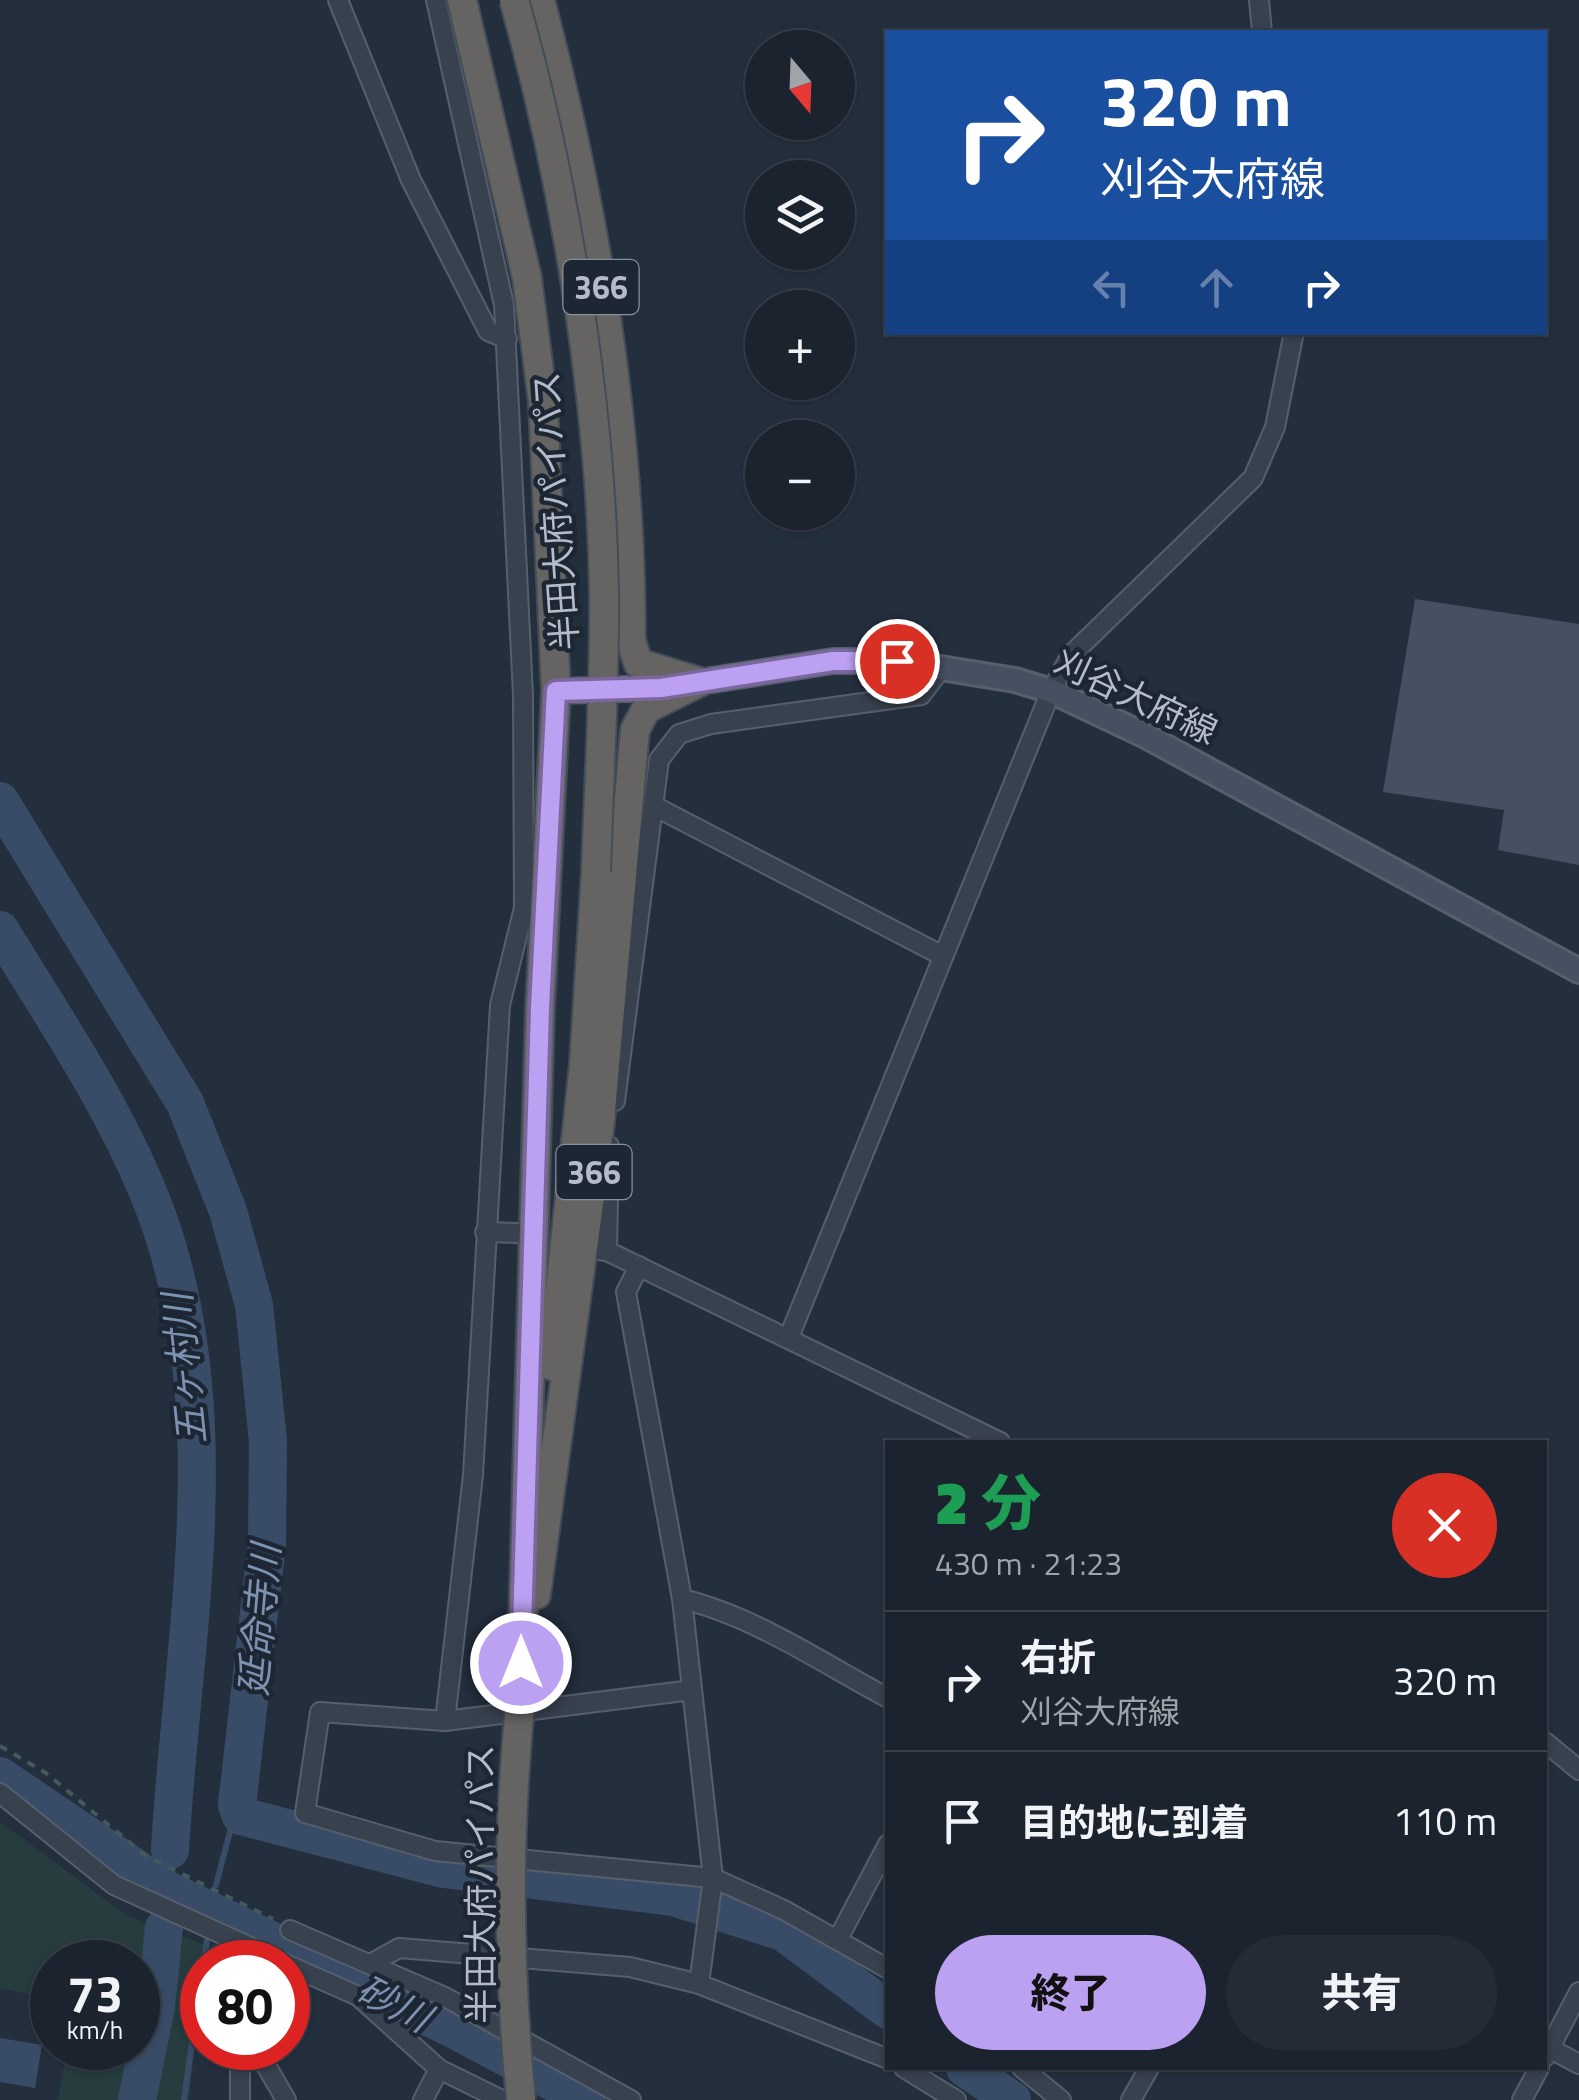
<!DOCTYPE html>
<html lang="ja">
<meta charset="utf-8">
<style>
:root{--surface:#1b232e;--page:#242b36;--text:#f1f3f6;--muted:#a0a4aa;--line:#39404a;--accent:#bca0f2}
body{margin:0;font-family:"Titillium Web","Noto Sans JP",sans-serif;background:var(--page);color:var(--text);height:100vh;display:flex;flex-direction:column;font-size:38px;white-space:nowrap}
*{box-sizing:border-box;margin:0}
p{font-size:32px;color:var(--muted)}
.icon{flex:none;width:55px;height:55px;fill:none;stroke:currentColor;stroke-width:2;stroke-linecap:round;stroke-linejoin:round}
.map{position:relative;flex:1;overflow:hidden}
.sheet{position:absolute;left:885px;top:1440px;width:662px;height:630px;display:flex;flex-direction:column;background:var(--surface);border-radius:0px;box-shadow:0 2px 8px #0004,0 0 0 2px var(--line)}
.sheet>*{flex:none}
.banner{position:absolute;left:885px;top:30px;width:662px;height:305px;border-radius:0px;box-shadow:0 2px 8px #0004,0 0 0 2px var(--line);background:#1a4fa0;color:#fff;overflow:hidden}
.needle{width:65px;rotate:161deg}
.buttons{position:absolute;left:745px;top:30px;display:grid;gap:20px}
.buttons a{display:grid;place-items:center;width:110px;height:110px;border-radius:50%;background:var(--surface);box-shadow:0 2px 8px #0004,0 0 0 2px var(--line);font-size:50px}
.speed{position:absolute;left:30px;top:1940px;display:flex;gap:20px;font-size:50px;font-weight:700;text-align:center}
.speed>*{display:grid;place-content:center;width:130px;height:130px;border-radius:50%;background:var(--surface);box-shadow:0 2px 8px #0004,0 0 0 2px var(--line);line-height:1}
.speed small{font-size:25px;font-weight:400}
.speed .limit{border:15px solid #d22;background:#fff;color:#111}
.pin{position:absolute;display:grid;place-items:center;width:85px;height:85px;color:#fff;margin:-42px;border:5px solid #fff;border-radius:50%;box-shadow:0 2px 10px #0007}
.me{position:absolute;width:110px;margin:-55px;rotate:0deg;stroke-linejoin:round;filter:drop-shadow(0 0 8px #0008)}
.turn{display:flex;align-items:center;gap:35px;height:210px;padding:0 50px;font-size:45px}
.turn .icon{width:130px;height:130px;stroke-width:2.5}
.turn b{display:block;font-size:70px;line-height:85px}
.lanes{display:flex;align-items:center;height:95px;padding:0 50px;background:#0003;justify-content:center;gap:50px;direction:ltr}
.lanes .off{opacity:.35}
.round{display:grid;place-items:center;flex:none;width:105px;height:105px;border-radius:52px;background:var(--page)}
.overview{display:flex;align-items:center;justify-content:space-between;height:170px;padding:0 50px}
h1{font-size:60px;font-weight:800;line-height:75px;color:#1e9e55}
.primary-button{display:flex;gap:20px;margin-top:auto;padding:20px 50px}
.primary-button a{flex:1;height:115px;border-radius:60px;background:var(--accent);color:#111;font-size:40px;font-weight:800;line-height:115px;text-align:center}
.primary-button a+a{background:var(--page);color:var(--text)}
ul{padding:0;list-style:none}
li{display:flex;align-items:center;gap:30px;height:140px;padding:0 50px;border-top:2px solid var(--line)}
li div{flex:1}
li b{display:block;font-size:38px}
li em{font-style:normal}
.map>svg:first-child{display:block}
</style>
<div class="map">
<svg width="1579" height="2100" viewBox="0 0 1579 2100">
<rect width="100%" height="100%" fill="#242f3e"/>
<path fill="#263c3f" d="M0,1822L128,1916L206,1945L189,2100H58L67,2048H138V1962H52V1999L0,1988Z"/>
<path fill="#394c67" d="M0,2038L42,2045L35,2088L0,2082Z"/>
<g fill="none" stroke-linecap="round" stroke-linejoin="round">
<g stroke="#394c67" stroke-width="6">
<path d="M216,1885L237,1805"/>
<path d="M204,1962L207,1940"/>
<path d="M184,2100L202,1970"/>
</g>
<g stroke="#394c67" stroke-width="38">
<path d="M0,801L185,1103L228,1211L254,1305L268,1441L267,1543L237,1805L241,1816L444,1869L673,1897L783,1932L888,2010"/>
<path d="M0,930C54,1018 114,1106 152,1202C233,1408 182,1637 170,1850"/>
<path d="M0,1776L168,1890L451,2028L587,2100"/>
<path d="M965,2068L1012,2100"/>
<path d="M137,2100L156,2007L164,1928"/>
</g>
</g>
<path fill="#455162" d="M1415,599L1579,624V865L1498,850L1504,810L1383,792Z"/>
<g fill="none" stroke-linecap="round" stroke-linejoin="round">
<g stroke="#565f6c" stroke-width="22">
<g id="minor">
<path d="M338,0L411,180L488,331L507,339"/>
<path d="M436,0L504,305L523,695L524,908L500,1005L473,1475L445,1721"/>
<path d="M1259,0L1262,32"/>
<path d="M656,807L943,956"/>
<path d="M615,1101L659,760L679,734L711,724L921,695L943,666"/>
<path d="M485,1232L518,1233"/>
<path d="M598,1250L607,1251L609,1146"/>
<path d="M607,1251L1000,1442"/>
<path d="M639,1266L626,1292L682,1599L713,1878L435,1851L305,1813L320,1712L445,1721L692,1690"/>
<path d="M789,1337L1051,691L1071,655L1253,478L1275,427L1294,332"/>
<path d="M682,1599C754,1616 822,1663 888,1698"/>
<path d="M1545,1742L1579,1770"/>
<path d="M0,1793L114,1885L283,1962"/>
<path d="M290,1930L445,1997L631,2100"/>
<path d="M838,1939L888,1844"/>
<path d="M372,1963L399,1948L630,1967L699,1984L888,2059"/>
<path d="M288,1965L358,1996L439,2069L502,2100"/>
<path d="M699,1984L713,1878L784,1910L888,1969"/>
<path d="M1545,2046L1579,2064"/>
<path d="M256,2048L286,2100"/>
<path d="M1545,2057L1579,1992"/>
<path d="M904,2068L956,2100"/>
<path d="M1022,2068L1061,2100"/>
<path d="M240,2100V2048"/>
<path d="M423,2100L439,2069"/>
<path d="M1131,2100L1149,2068"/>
<path d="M1522,2100L1539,2068"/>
</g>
</g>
<g stroke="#565f6c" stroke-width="28">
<path id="secondary" d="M556,691L661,688L833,661H897L1015,680L1051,691L1142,734L1579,971"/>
</g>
<g stroke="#434c59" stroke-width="32">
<g id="trunk">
<path d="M462,0L527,278L543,402L556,691L540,1008L521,1696"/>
<path d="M540,0C595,208 631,424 631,640L638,663L700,682"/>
<path d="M552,1366L584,1064L596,871"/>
<path d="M536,1595L600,1122L635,730L646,709L700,682"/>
</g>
</g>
<path stroke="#44595c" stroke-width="4" stroke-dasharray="8 8" stroke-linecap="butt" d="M0,1746L46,1773L146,1856L273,1919"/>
<use href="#minor" stroke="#38414e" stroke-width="18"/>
<use href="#secondary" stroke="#465061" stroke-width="22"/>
<use href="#trunk" stroke="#656462" stroke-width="28"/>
<g stroke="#434c59" stroke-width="32" stroke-linecap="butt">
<g id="trunk-bridge">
<path d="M514,0C565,180 601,403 604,591C605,684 599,778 596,871"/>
<path d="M521,2100C508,1966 507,1829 521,1696"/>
</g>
</g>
<use href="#trunk-bridge" stroke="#656462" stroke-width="28"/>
</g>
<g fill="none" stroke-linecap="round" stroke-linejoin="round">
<g stroke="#7a689d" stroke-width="25">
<path id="route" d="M521,1663L540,1008L556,691L661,688L833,661H897"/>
</g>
<use href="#route" stroke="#bca0f2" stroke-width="18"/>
</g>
<g text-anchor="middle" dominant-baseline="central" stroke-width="9" stroke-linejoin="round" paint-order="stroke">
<g fill="#1d2633" stroke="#878f9c" stroke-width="2.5">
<rect x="563.5" y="260" width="75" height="54" rx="8"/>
<rect x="556.5" y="1145" width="75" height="54" rx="8"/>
</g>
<g font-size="32" font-weight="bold" fill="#b4bcc9">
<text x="601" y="287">366</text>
<text x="594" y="1172">366</text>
</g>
<g font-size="35" fill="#b4bcc9" stroke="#1d2633">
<text transform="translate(555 511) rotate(-94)">半田大府パイパス</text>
<text transform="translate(1136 696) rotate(25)">刈谷大府線</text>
<text transform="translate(480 1884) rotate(-90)">半田大府パイパス</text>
</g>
<g font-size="38" font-style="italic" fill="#7c92b1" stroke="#1d2633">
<text transform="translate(184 1369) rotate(-96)">五ヶ村川</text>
<text transform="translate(259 1620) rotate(-85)">延命寺川</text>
<text transform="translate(394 2003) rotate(27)">砂川</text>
</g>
</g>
</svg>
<div class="buttons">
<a><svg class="needle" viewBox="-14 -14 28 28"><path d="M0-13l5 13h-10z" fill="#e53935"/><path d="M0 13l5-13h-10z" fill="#a0a4aa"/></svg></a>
<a><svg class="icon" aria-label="layers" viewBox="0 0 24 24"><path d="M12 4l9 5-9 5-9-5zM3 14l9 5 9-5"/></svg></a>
<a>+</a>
<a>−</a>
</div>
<div class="speed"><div>73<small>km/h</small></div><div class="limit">80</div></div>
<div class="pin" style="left:897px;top:661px;background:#d93025"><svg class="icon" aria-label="arrive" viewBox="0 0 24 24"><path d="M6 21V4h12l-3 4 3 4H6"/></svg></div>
<svg class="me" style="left:521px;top:1663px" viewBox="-20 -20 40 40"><circle r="17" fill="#bca0f2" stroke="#fff" stroke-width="3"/><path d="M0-11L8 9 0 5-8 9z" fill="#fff"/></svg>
<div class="banner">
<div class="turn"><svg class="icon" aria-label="right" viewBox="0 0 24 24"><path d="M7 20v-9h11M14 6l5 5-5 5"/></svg><div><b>320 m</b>刈谷大府線</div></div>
<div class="lanes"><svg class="icon off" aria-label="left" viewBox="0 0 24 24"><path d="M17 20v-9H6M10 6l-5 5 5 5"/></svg><svg class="icon off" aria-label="ahead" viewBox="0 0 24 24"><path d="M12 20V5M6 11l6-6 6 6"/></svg><svg class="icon" aria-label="right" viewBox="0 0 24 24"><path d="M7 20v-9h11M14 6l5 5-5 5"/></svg></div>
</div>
<section class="sheet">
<div class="overview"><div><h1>2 分</h1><p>430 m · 21:23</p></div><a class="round" style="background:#d93025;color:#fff"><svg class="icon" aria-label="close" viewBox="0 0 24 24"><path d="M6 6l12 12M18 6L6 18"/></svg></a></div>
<ul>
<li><svg class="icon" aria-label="right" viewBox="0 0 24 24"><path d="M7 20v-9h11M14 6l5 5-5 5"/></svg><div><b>右折</b><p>刈谷大府線</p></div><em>320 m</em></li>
<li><svg class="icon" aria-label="arrive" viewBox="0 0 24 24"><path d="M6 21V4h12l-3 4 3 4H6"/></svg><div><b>目的地に到着</b></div><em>110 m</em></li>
</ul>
<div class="primary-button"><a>終了</a><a>共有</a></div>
</section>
</div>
